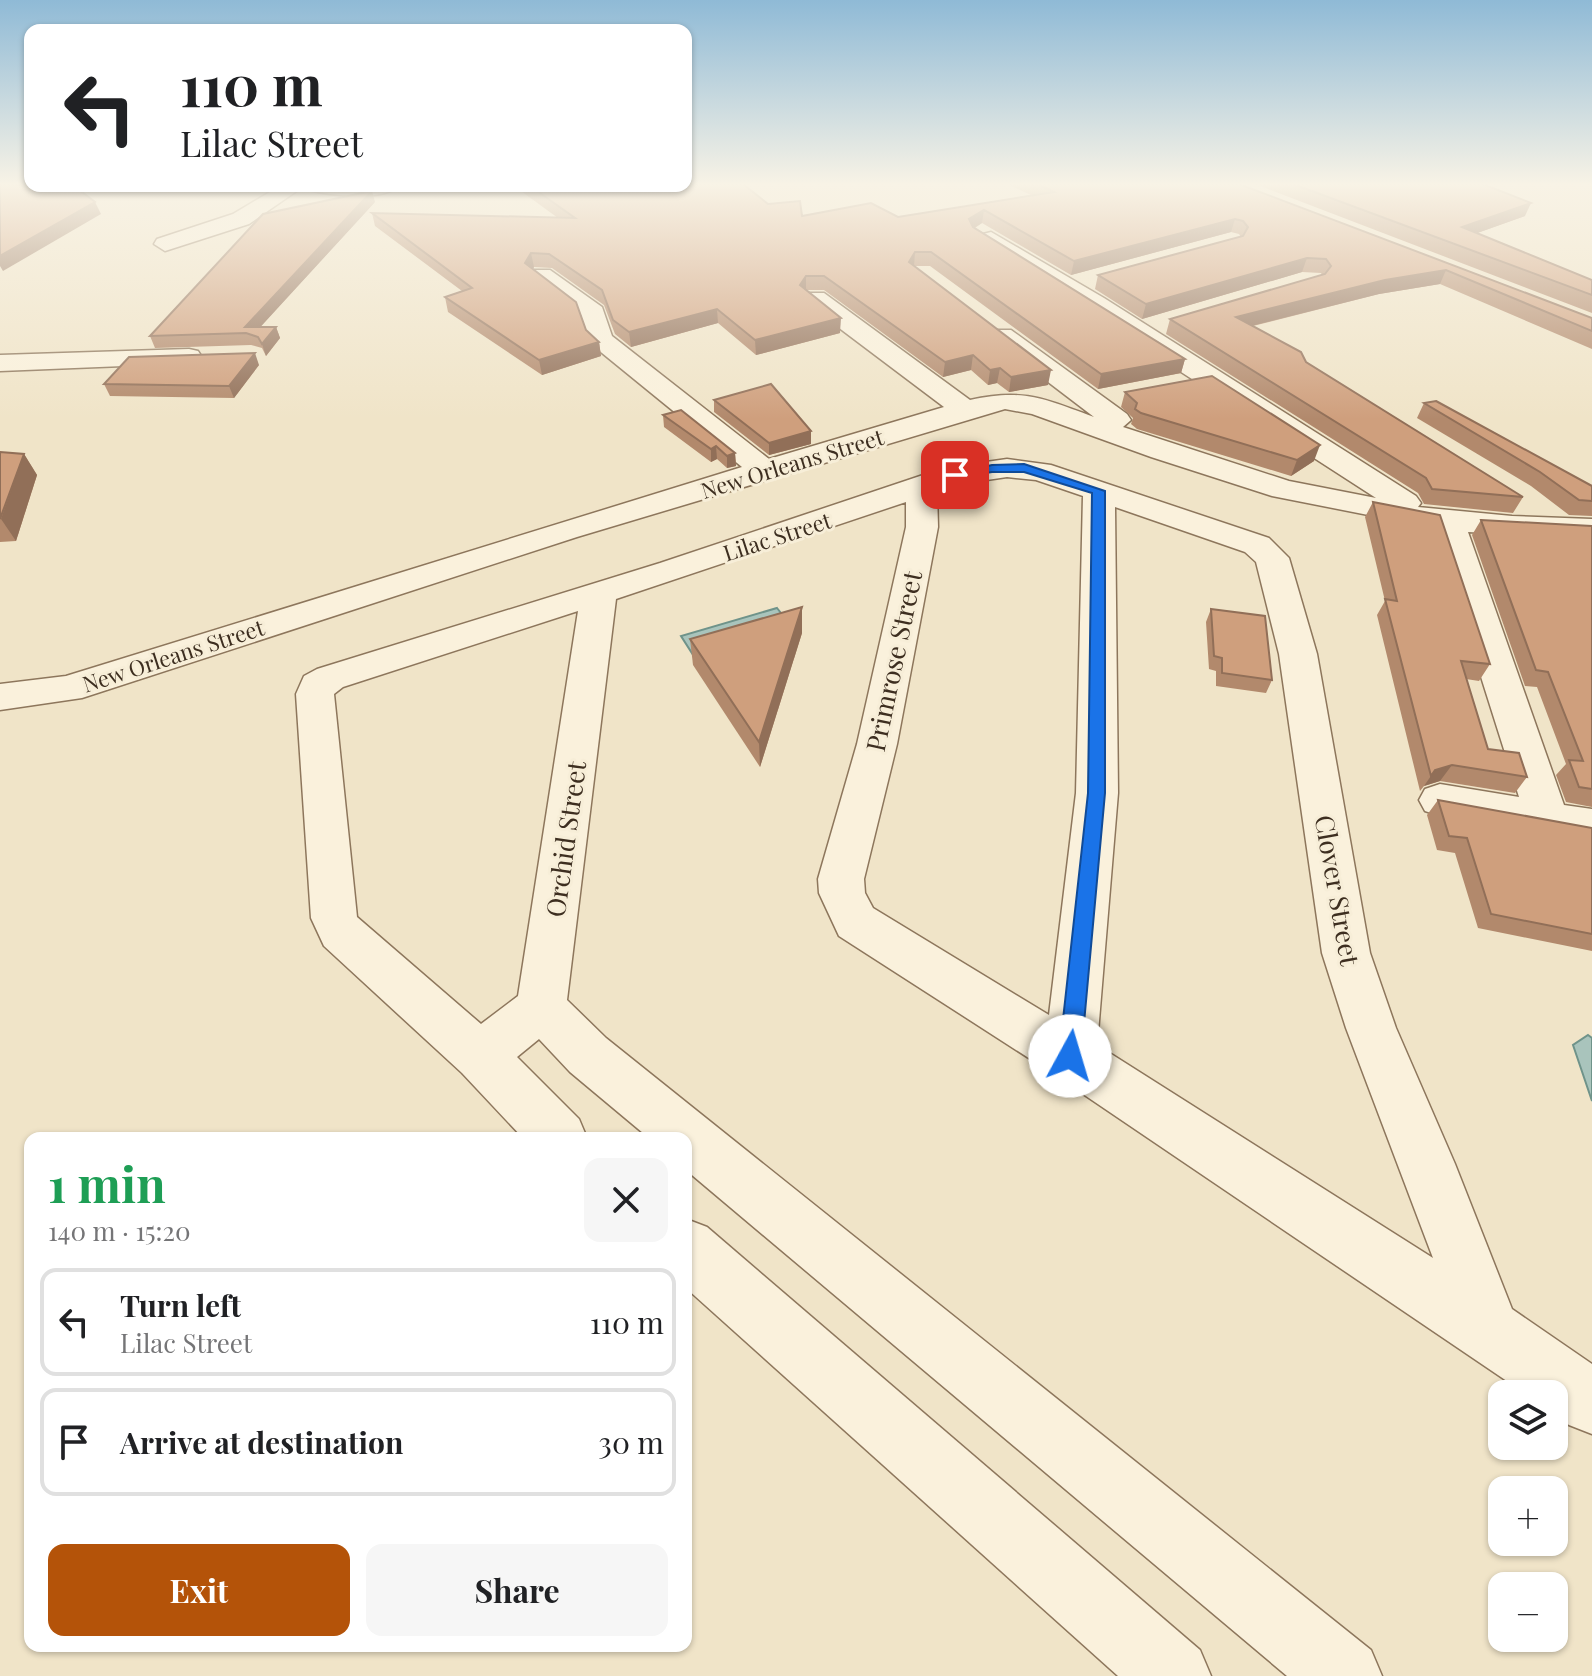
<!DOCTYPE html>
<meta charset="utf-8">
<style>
:root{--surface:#fff;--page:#f6f6f6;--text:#202124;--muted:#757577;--line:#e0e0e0;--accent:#b45309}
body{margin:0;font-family:"Playfair Display",serif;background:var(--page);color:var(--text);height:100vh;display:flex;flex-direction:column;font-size:30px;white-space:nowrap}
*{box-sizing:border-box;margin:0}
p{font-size:26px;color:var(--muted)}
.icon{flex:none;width:44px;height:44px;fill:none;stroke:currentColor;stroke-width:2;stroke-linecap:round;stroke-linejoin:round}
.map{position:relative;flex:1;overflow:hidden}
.drawer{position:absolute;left:24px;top:1132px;width:668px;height:520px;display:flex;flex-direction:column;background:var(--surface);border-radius:16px;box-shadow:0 2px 6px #0004}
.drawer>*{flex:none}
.hud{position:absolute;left:24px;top:24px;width:668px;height:168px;border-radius:16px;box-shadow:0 2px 6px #0004;background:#fff;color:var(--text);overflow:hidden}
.fabs{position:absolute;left:1488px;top:1380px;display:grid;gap:16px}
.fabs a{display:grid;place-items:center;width:80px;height:80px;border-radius:16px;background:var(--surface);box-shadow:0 2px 6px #0004;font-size:40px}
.pin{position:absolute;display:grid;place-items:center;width:68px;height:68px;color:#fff;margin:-34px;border-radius:16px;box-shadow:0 4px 12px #0006}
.me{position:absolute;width:88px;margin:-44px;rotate:6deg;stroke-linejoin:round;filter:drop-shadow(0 0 6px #0008)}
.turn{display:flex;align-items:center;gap:28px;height:168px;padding:0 24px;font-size:36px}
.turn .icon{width:104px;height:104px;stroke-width:2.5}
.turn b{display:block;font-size:56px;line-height:68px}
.round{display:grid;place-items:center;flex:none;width:84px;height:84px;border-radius:16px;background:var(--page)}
.head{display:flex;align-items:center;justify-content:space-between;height:136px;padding:0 24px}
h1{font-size:48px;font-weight:700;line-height:60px;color:#1e9e55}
.cta{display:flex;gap:16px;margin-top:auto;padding:16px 24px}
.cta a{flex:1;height:92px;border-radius:16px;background:var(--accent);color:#fff;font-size:32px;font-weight:700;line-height:92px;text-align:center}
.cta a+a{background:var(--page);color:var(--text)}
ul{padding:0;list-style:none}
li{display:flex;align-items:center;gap:24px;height:108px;margin:0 16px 12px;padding:0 8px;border:4px solid var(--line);border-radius:16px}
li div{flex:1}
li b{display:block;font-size:30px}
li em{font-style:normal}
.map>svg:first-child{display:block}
</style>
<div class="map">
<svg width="1592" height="1676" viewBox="0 0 1592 1676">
<rect width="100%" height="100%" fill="#f0e4c8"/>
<g fill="#a9c4bc" stroke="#6f938a" stroke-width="2">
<path d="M777,608L796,632L697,661L681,636Z"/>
<path d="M1588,1035L1592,1038V1101L1573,1045Z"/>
</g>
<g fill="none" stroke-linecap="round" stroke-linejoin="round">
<g stroke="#8d765c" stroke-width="3">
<g id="minor">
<path d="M280,186H304L249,224L165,251L154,244L157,239L233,214Z"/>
<path d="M305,186H398C383,202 329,195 308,190Z"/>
<path d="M991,232L1104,298L1416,496L1421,503L1418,507L1512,516L1592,519V539L1468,532L1564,805L1592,809V843L1440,816L1425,811L1419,800L1425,789L1440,784L1519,797L1434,528L1272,496L1151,457L1032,414L1005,409L577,537L82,698L0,710V684L66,676L742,467L591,344L581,315L530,275L534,270H550L602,307L612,336L769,459L944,407L806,303L803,298L806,293H824L970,400C1024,388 1044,399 1094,417L993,340L989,335L993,330H1011L1127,414L1131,420L1123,427L1289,481L1376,498L983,244L980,239L983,234Z"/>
<path d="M189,349L198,351L202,357L198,363L0,371V355Z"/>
<path d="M1007,459L1051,465L1269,538L1289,558L1317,654L1370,953L1396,1028L1455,1164L1512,1309L1592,1364V1434L1569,1425L1554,1414V1394H1526L1052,1073L839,936L819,893L818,879L857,744L906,527V502L616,599L567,1000L606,1038L1371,1650L1382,1676H1287L686,1170V1138H649L570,1072L539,1039L517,1057L579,1119L587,1138H523L462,1073L324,946L311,918L296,694L304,676L317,669L660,563L944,468ZM1007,477L1036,480L1083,496L1076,793L1049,1015L873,908L865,893L864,879L897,744L938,527L937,491L960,484ZM1115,507L1245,552L1256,562L1279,654L1322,953L1346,1028L1433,1258L1097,1045L1118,793ZM578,611L518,996L481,1024L357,917L334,694L343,687Z"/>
<path d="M686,1219L707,1227L1200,1650L1211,1676H1118L686,1288Z"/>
</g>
</g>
<use href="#minor" fill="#faf1dc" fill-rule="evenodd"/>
</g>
<g fill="#b2896c">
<path d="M1007,184H1239L1592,318V349L1440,284L1379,294L1253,326L1306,362L1523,497L1513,513L1424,504L1418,493L1166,334L1170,319L1322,275L1321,273L1302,272L1142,319L1095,289L1098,275L1241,237L1239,234L1231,232L1071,275L982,223L975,228L1185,359L1181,373L1098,389L930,266H914L1048,385L1009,392L997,383L988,385L971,370L943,377L824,290H806L840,333L756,355L718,323L631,347L615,334L604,305L552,268L534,267L533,269L586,330L599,342L601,356L542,375L448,312L445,297L462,291L375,226L372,213L558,218L514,186H686L768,204L802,216L898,217L1031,195Z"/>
<path d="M1255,184H1483L1525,216L1477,233L1592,280V313Z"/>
<path d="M375,202L260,327H276L280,338L266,356L262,348L251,345L155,348L150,336Z"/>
<path d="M259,365L234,398L110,396L104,384Z"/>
<path d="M1125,392L1314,461L1291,476L1137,429L1131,424L1133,418L1121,407Z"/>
<path d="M714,400L811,431V444L769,455L714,412Z"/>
<path d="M1424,403L1592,486V516L1569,515L1531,486L1417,418Z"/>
<path d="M663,415L735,453L736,466L727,468L717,459L711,462L664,427Z"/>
<path d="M0,452L24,454L37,475L16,541L0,542Z"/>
<path d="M1373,502L1490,664L1479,681L1466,679L1488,749L1527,777L1515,793L1440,781L1424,786L1420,791L1377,615L1385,601L1365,517Z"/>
<path d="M1481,520L1592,526V807L1566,802L1556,775L1566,764L1537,687L1525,686L1472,535Z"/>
<path d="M1211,609L1272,680L1266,693L1216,686V671L1209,669L1206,622Z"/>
<path d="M802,633L760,767L693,665L690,639Z"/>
<path d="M1438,800L1592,828V951L1478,928L1455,853L1437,850L1427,815Z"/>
</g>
<g fill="#916f58">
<path d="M372,191L375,202L253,335L245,327Z"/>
<path d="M95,202L101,214L3,271L0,266V256Z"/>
<path d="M1531,203L1525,216L1455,241L1462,227Z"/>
<path d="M984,210L982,223L967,232L969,219Z"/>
<path d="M1235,219L1231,232L1071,275L1074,261Z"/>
<path d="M915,252L914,266L909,262Z"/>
<path d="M531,253L534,267L528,277L525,263Z"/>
<path d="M1307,258L1302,272L1142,319L1146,304Z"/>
<path d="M1446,270L1440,284L1379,294L1231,331L1236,317L1385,280Z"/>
<path d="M806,276V290L800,285Z"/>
<path d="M717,309L718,323L631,347L629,332Z"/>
<path d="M841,318L840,333L756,355L755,340Z"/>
<path d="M276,327L280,338L266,356L262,344Z"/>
<path d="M599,342L601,356L542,375L539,360Z"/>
<path d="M255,353L259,365L234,398L229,386Z"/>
<path d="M973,355L971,370L943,377L945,362Z"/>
<path d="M1185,359L1181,373L1098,389L1101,374Z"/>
<path d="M1000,368L997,383L988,385L990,370Z"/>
<path d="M1051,370L1048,385L1009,392L1011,377Z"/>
<path d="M811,431V444L769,455V443Z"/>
<path d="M1320,445L1314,461L1291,476L1297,460Z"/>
<path d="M716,446L717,459L711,462V449Z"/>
<path d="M735,453L736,466L727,468V456Z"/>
<path d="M24,454L37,475L16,541L1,519Z"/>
<path d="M802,607V633L760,767L759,742Z"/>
<path d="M1452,765L1440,781L1424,786L1435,770Z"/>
</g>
<g fill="#cf9f7d" stroke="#916f58" stroke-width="2">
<path d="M0,184L74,186L95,202L0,256Z"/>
<path d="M686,184H743L768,204L800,201L802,216L871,203L898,217L1054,192L1038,184H1239L1592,318V331L1446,270L1385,280L1236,317L1301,352L1306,362L1523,497L1432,489L1426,478L1170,319L1325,274L1331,266L1326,259L1307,258L1146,304L1098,275L1243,236L1248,227L1243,221L1235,219L1074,261L984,210L969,219L973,227L1185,359L1101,374L931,252H915L909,262L1051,370L1011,377L1000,368L990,370L973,355L945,362L824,276H806L800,285L841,318L755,340L717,309L629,332L613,320L602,290L549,254L531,253L525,263L576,302L586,330L599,342L539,360L445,297L472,288L372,213L575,218L530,186H686Z"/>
<path d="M1293,184H1483L1531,203L1462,227L1592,280V295Z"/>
<path d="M372,191L245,327H276L262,344L258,337L246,333L150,336L263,214Z"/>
<path d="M255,353L229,386L104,384L129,357Z"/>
<path d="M1212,376L1320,445L1297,460L1141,413L1135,409L1137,403L1125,392Z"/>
<path d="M771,384L811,431L769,443L714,400Z"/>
<path d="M1436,401L1592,486V501L1579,500L1540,472L1424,403Z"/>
<path d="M681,410L735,453L727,456L716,446L711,449L663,415Z"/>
<path d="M0,452L24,454L0,519Z"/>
<path d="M1373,502L1440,515L1490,664L1461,661L1488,749L1519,753L1527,777L1452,765L1435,770L1431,776L1385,599L1397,601Z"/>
<path d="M1481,520L1592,526V789L1579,787L1569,760L1583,761L1548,672L1536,670Z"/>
<path d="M802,607L759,742L690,639Z"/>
<path d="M1211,609L1265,616L1272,680L1222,673V658L1214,656Z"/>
<path d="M1438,800L1592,828V934L1491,914L1467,838L1449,836Z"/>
</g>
<linearGradient id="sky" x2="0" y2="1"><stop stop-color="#8fbad6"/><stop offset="0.44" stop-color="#f8f3e6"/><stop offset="1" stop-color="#f8f3e6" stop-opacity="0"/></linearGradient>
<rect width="1592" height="419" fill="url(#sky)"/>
<path fill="#1a73e8" stroke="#114b97" stroke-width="2" d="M1024,464L1105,491V793L1081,1056L1078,1063L1070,1066L1063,1063L1059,1056L1088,793L1092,493L1024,472H992L955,478L948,475L992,465Z"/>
<g text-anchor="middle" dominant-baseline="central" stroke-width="6" stroke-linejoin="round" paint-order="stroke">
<g font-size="22" fill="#3d2e20" stroke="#f7eed8">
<text transform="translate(792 463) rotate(-17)">New Orleans Street</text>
<text transform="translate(777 536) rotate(-18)">Lilac Street</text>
<text transform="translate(173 655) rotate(-18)">New Orleans Street</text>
</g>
<g font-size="26" fill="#3d2e20" stroke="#f7eed8">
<text transform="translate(893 661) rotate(-78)">Primrose Street</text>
<text transform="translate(565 839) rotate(-82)">Orchid Street</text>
<text transform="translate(1338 890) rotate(80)">Clover Street</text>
</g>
</g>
</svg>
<div class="fabs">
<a><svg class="icon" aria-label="layers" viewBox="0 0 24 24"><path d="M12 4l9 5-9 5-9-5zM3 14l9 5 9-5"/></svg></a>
<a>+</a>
<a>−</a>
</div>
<div class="pin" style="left:955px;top:475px;background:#d93025"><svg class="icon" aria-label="arrive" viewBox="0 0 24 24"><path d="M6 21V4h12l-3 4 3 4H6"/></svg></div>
<svg class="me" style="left:1070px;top:1056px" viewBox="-20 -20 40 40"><circle r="19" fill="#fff"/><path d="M0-13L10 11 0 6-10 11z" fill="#1a73e8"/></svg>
<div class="hud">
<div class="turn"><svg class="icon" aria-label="left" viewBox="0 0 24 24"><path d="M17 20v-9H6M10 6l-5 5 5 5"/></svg><div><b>110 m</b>Lilac Street</div></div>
</div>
<section class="drawer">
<div class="head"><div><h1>1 min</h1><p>140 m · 15:20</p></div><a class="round"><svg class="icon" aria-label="close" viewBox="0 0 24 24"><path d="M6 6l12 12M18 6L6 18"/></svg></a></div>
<ul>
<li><svg class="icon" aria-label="left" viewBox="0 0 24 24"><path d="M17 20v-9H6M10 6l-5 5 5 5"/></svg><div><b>Turn left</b><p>Lilac Street</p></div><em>110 m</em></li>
<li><svg class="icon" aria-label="arrive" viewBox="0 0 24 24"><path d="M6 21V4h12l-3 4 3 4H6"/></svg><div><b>Arrive at destination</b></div><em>30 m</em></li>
</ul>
<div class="cta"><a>Exit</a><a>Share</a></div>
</section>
</div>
